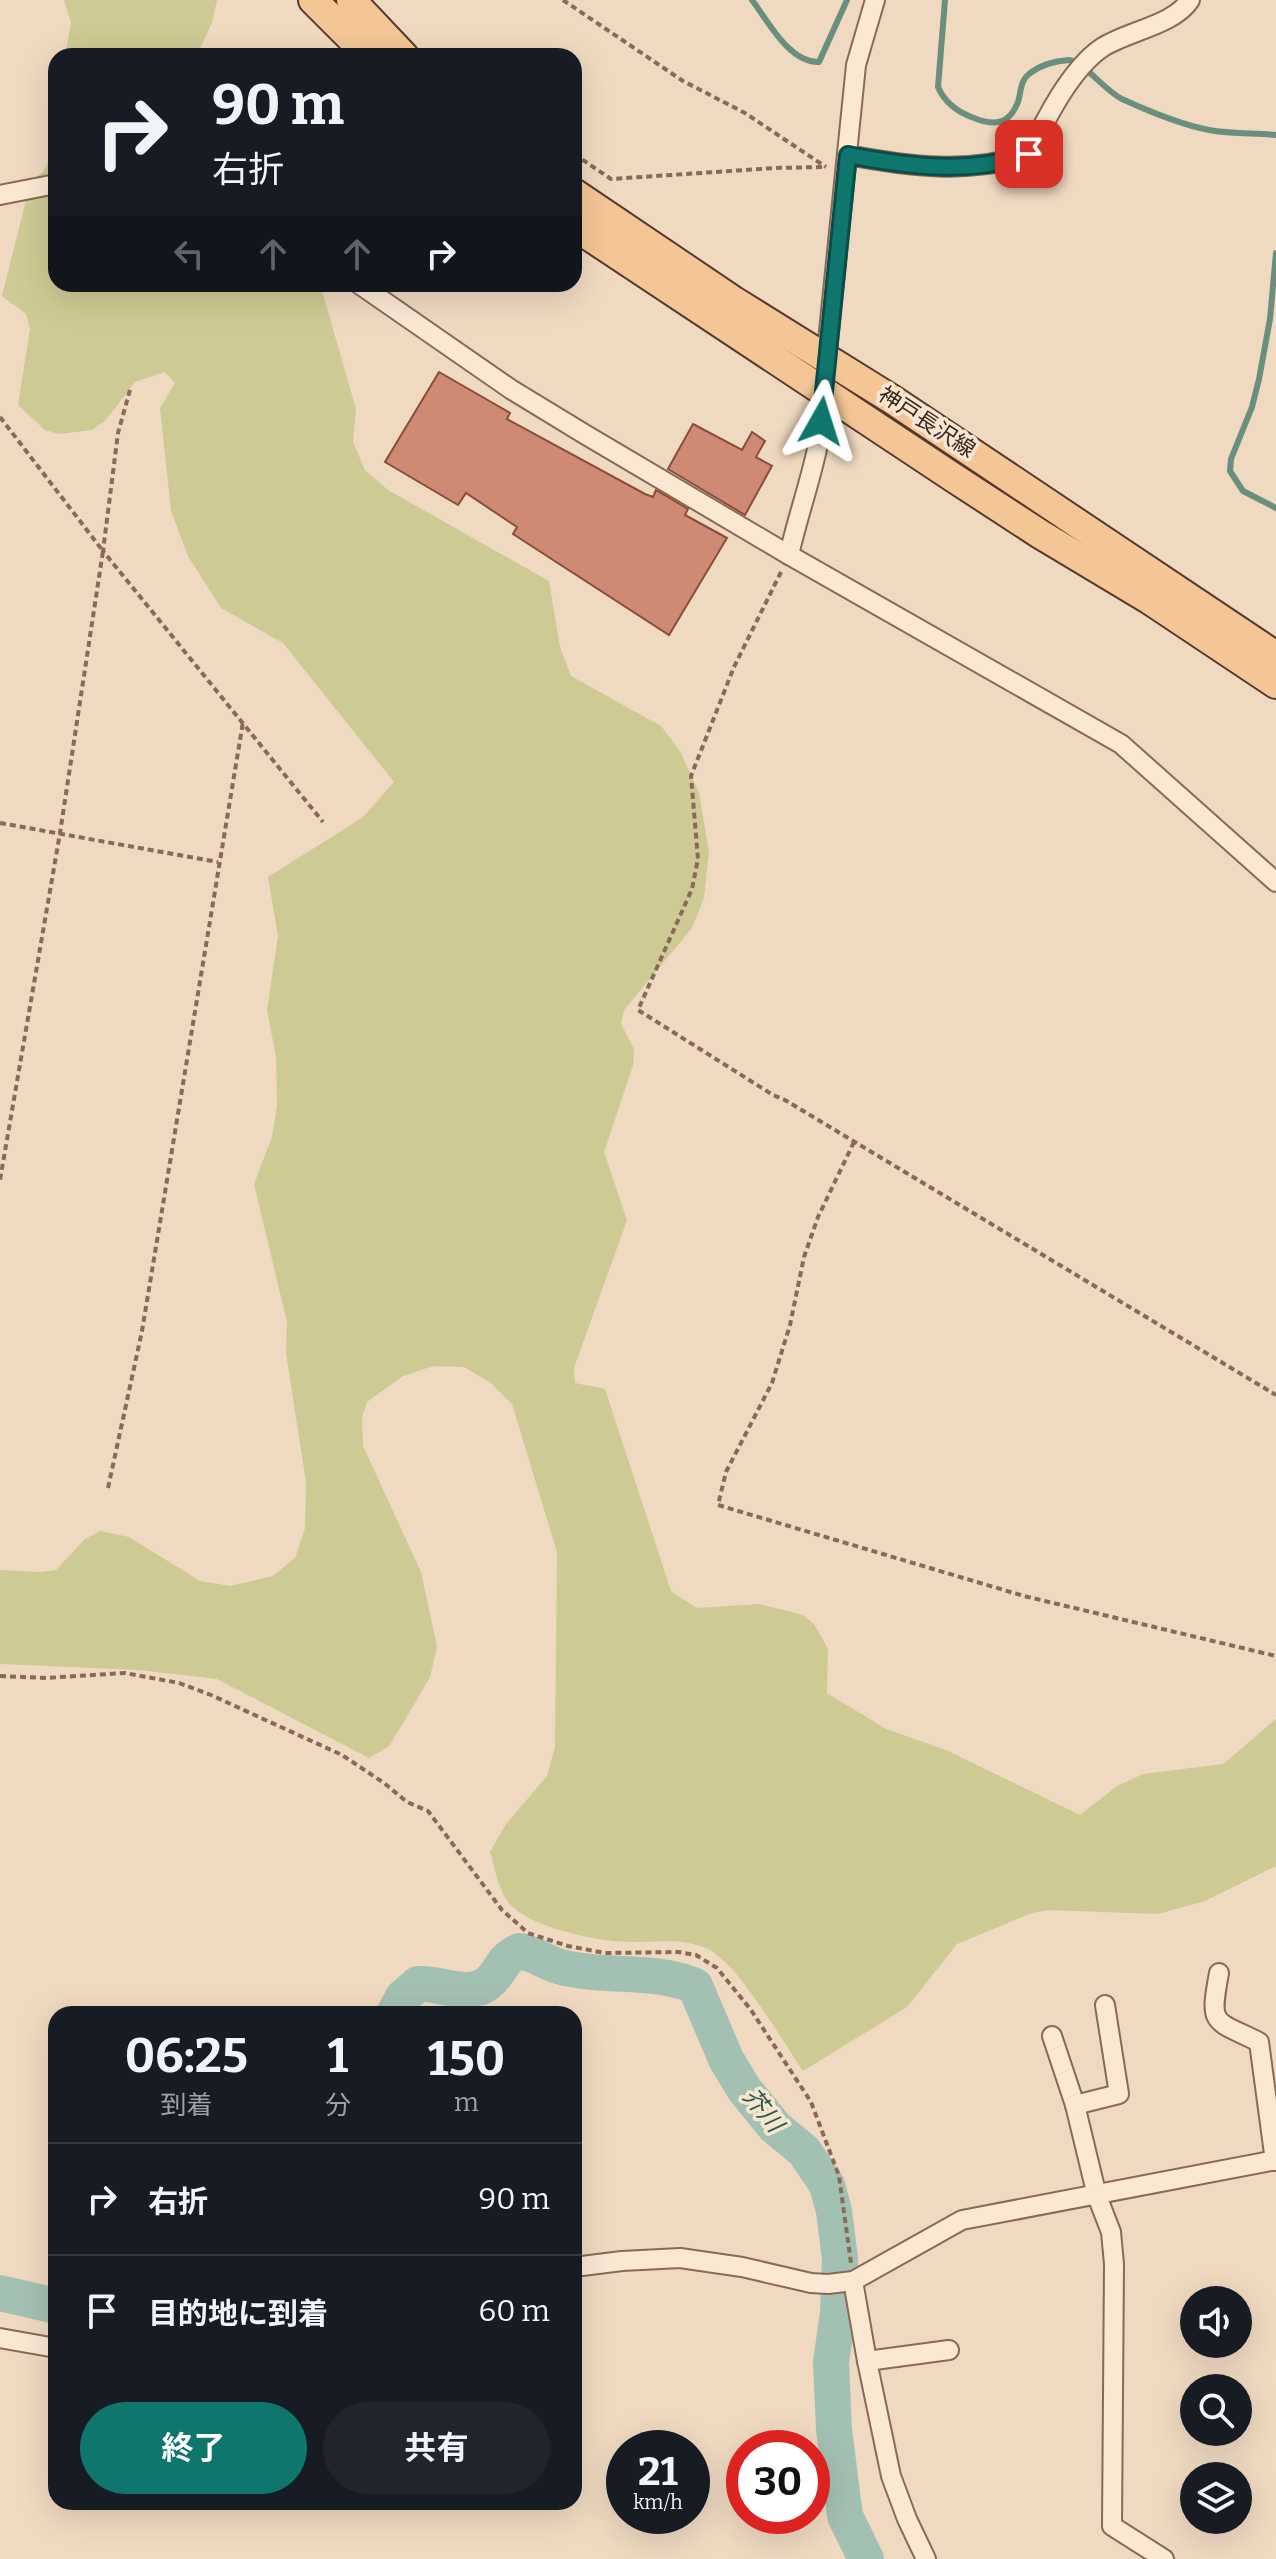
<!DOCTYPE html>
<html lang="ja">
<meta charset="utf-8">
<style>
:root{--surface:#171b24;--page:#20242c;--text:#f1f3f6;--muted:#9ea1a6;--line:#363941;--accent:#0f766e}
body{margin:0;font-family:Bitter,"Noto Sans JP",serif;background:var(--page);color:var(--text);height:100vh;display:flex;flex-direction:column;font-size:30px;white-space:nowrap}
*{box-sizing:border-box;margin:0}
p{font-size:26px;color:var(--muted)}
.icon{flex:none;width:44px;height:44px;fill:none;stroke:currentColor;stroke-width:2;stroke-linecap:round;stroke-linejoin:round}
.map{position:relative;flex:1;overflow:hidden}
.drawer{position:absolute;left:48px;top:2006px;width:534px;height:504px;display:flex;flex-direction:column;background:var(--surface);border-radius:24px;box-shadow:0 8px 32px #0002}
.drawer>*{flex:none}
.banner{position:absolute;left:48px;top:48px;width:534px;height:244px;border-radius:24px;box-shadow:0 8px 32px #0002;background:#171b24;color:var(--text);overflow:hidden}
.tools{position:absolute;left:1180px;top:2286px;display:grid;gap:16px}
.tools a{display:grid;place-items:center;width:72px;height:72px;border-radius:50%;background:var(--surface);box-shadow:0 8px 32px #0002;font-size:40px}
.speed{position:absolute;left:606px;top:2430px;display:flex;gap:16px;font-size:40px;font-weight:700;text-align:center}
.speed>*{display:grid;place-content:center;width:104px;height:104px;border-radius:50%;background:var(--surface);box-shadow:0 8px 32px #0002;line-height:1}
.speed small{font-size:20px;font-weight:400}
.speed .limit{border:12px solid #d22;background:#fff;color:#111}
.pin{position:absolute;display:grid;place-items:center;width:68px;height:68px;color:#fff;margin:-34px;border-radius:16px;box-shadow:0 4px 12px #0006}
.me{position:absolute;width:88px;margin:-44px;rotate:6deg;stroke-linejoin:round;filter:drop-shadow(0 0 6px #0008)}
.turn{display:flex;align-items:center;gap:28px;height:168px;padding:0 32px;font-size:36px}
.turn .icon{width:104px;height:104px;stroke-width:2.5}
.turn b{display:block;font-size:56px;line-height:68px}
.lanes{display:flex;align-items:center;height:76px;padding:0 32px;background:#0003;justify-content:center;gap:40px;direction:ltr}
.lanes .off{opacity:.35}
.eta{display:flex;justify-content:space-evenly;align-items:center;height:136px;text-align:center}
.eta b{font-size:48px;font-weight:700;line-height:56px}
.primary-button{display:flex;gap:16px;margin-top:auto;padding:16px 32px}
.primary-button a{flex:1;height:92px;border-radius:48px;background:var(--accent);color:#fff;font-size:32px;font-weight:700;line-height:92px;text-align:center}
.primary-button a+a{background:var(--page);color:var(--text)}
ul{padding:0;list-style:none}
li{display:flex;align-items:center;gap:24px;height:112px;padding:0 32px;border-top:2px solid var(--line)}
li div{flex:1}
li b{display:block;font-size:30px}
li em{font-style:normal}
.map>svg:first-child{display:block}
</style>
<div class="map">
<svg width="1276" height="2559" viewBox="0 0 1276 2559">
<rect width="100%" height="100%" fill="#efd9c0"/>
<g fill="#cdca94">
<path d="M64,0H217L212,23L196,56H65L71,23Z"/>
<path d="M56,147V284H315L323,294L356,409L353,442L365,470L388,490L549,581L560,647L571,676L661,726L680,751L699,793L709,852L704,898L692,928L624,1010L621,1024L634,1049L633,1065L604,1152L627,1220L574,1368L575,1383L605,1389L671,1591L697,1608L759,1604L803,1615L814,1624L828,1649L827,1693L886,1729L946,1750L1080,1815L1117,1786L1143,1774L1223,1764L1276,1719V1866L1205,1901L1158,1914L1048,1910L1032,1913L957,1944L907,2007L803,2071C783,2042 736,1960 706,1948C682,1938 659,1942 634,1942C603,1943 529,1928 509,1903C498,1890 495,1868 490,1852L506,1824L547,1776L555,1747L557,1552L512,1404L491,1383L464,1367L433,1366L403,1376L367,1402L362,1417L363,1446L421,1572L437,1647L430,1677L405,1720L389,1746L369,1758L217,1679L139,1670L0,1664V1570L41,1572L56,1570L85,1539L100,1531L129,1537L200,1581L230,1586L273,1576L295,1558L305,1528L306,1482L286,1353L287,1322L254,1184L272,1137L277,1106L276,1057L267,1010L278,936L268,877L362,818L394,782L283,643L221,608L188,556L171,511L160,408L175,383L165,372L135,382L106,420L92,430L59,434L45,430L18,405L30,329L26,314L2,296L31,180L43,172Z"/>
</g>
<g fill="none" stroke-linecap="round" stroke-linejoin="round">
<g stroke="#6a8f7f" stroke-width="6">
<path d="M752,0C768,21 789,63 819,62L847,0"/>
<path d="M945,0L938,87C945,103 957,112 974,118C994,126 1009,125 1018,102C1021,93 1020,81 1029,74C1040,65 1055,61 1069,60C1082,60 1105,91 1122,99C1146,110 1183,125 1209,130C1231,134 1254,133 1276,135"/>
<path d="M1276,253L1270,319L1259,379L1252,407L1231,459L1230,471L1243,491L1276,508"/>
</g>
<g stroke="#a3c1b3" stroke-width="36">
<path d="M394,2014L403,1997L418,1984C440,1982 467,1999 488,1983C502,1972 500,1959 520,1951C537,1954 548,1965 565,1968C608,1978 655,1969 695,1986L726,2059L744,2089L775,2127L804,2151L827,2185L834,2211L840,2259L838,2313L831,2362L834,2430L845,2516L866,2559"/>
<path d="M0,2293L56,2306"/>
</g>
</g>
<g fill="#cf8a74" stroke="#894d3c" stroke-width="2">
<path d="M439,372L510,413L507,419L645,494L653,497L656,490L688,509L685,515L727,538L669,635L513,534L517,527L466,493L458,505L385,462Z"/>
<path d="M693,424L742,450L752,432L765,441L756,457L772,466L745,515L668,469Z"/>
</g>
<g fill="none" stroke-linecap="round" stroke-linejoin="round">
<g stroke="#896957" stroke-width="22">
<g id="minor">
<path d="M848,155C906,166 971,175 1029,154C1045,120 1071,68 1103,47C1128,31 1174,25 1190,0"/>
<path d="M0,195L56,184"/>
<path d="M359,284L512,390L586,435L789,555L1121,744L1276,882"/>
<path d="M789,555C797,519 809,486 817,449L856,65L875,0"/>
<path d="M1219,1973C1209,2027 1213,2019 1259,2042L1275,2161"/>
<path d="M1105,2005L1119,2094L1075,2105L1097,2196L1111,2232L1114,2264L1112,2526L1164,2559"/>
<path d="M1052,2036L1075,2105"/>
<path d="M574,2267L622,2261L680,2258L742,2267L811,2283L828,2284L853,2281L962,2220L1276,2160"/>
<path d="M853,2281L867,2361"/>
<path d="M0,2338L56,2348"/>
<path d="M926,2559L907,2519L891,2476L867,2361L949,2350"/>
</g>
</g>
<g stroke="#56382c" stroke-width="32">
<g id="primary">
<path d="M313,0L369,56"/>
<path d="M351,0L404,56"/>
<path d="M574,193L734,301L893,400L1276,656"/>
<path d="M574,226L954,478L1040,534L1150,600L1276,684"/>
</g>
</g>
<g stroke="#896957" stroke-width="4" stroke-dasharray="6 4" stroke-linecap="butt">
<path d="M563,0L683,81L745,113L826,167"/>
<path d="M574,154L611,179L775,168L824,167"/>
<path d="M130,390L118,433L103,551L323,822"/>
<path d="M0,417L103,551L60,833L0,1180"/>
<path d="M781,572L734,667L691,776L698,859L692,889L638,1010L773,1095L785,1100L1276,1395"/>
<path d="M0,823L218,862"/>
<path d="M854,1142L818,1217L804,1257L790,1325L772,1383L726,1472L718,1505L1024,1596L1276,1656"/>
<path d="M108,1488L142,1331L243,722"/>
<path d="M0,1676L46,1678L125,1673L179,1683L211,1695L342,1755L384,1783L407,1802L428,1811L502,1910L528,1933L568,1946L605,1953L678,1952L696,1955L717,1968L751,2010L811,2102L839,2176L851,2263"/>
</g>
<use href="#minor" stroke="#fae8d3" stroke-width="18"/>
<use href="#primary" stroke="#f4c696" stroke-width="28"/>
</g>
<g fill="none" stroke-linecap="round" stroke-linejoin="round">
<g stroke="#0a4d48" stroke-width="20">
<path id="route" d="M821,421L848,155C906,166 972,175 1029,154"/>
</g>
<use href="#route" stroke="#0f766e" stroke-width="14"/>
</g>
<g text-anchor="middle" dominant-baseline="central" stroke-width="7" stroke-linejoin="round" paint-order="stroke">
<g font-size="22" fill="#38251c" stroke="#f6e5d0">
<text transform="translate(927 422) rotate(33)">神戸長沢線</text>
</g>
<g font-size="24" font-style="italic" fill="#2b584d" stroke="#f6e5d0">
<text transform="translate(763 2110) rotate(51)">芥川</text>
</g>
</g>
</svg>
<div class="tools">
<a><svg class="icon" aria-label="sound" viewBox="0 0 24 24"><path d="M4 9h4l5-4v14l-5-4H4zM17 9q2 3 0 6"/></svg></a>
<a><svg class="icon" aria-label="search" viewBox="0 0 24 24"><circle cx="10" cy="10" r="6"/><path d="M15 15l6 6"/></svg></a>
<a><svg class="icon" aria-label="layers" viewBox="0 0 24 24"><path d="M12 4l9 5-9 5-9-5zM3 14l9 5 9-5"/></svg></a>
</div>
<div class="speed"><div>21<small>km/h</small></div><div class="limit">30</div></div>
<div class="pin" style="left:1029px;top:154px;background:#d93025"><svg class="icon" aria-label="arrive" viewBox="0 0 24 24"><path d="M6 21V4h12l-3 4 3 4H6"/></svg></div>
<svg class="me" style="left:821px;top:421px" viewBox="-20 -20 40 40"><path d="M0-17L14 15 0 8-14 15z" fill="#0f766e" stroke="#fff" stroke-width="4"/></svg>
<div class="banner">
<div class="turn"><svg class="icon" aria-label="right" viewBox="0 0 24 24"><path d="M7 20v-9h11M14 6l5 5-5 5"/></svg><div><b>90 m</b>右折</div></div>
<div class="lanes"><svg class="icon off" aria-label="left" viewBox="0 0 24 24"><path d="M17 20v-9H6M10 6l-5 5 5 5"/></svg><svg class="icon off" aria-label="ahead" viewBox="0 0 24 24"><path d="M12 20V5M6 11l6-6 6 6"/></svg><svg class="icon off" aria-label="ahead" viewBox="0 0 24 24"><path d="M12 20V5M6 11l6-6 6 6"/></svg><svg class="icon" aria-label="right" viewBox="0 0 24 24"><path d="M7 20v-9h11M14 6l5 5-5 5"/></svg></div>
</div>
<section class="drawer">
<div class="eta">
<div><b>06:25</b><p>到着</p></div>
<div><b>1</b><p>分</p></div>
<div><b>150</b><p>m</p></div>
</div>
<ul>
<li><svg class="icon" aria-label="right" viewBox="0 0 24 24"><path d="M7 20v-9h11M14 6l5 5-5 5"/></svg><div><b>右折</b></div><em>90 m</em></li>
<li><svg class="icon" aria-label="arrive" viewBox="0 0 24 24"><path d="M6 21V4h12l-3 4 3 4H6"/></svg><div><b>目的地に到着</b></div><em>60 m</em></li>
</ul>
<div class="primary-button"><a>終了</a><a>共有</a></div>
</section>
</div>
